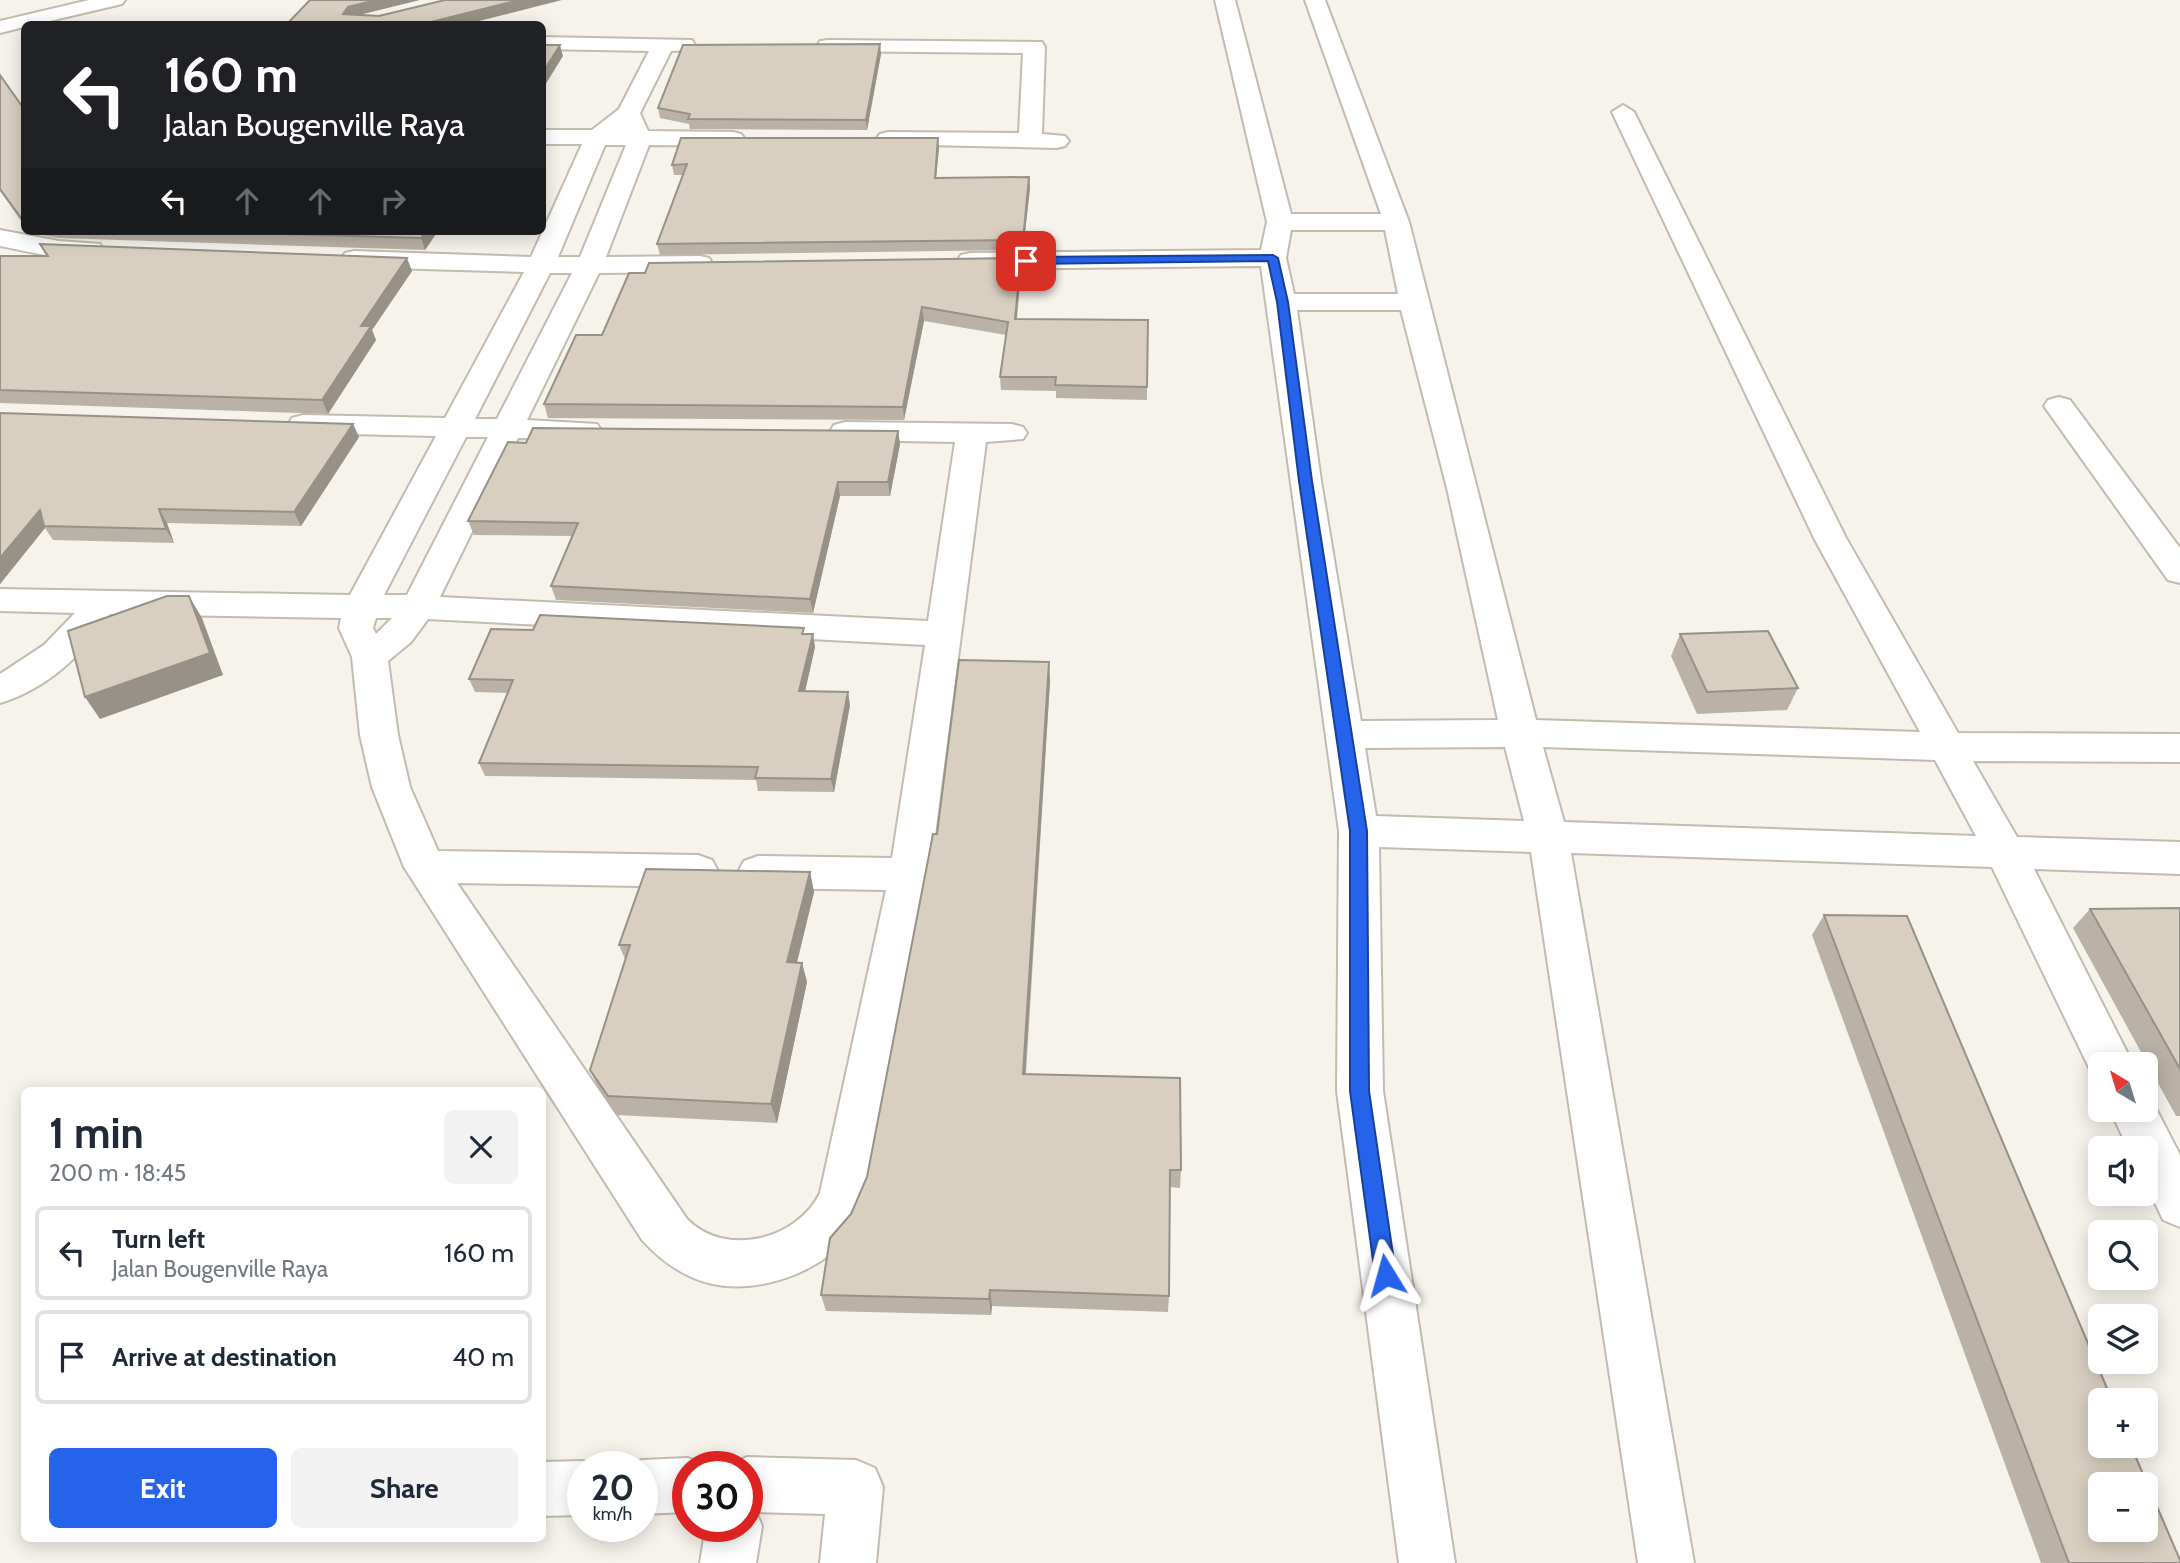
<!DOCTYPE html>
<meta charset="utf-8">
<style>
:root{--surface:#fff;--page:#f2f2f3;--text:#1f2937;--muted:#747a83;--line:#e0e1e3;--accent:#2563eb}
body{margin:0;font-family:Cabin,sans-serif;background:var(--page);color:var(--text);height:100vh;display:flex;flex-direction:column;font-size:26px;white-space:nowrap}
*{box-sizing:border-box;margin:0}
p{font-size:23px;color:var(--muted)}
.icon{flex:none;width:38px;height:38px;fill:none;stroke:currentColor;stroke-width:2;stroke-linecap:round;stroke-linejoin:round}
.map{position:relative;flex:1;overflow:hidden}
.details{position:absolute;left:21px;top:1087px;width:525px;height:455px;display:flex;flex-direction:column;background:var(--surface);border-radius:10px;box-shadow:0 4px 18px #0003}
.details>*{flex:none}
.top-card{position:absolute;left:21px;top:21px;width:525px;height:214px;border-radius:10px;box-shadow:0 4px 18px #0003;background:#202124;color:#fff;overflow:hidden}
.needle{width:46px;rotate:322deg}
.fabs{position:absolute;left:2088px;top:1052px;display:grid;gap:14px}
.fabs a{display:grid;place-items:center;width:70px;height:70px;border-radius:10px;background:var(--surface);box-shadow:0 4px 18px #0003;font-size:35px}
.speed{position:absolute;left:567px;top:1451px;display:flex;gap:14px;font-size:35px;font-weight:700;text-align:center}
.speed>*{display:grid;place-content:center;width:91px;height:91px;border-radius:50%;background:var(--surface);box-shadow:0 4px 18px #0003;line-height:1}
.speed small{font-size:18px;font-weight:400}
.speed .limit{border:10px solid #d22;background:#fff;color:#111}
.pin{position:absolute;display:grid;place-items:center;width:60px;height:60px;color:#fff;margin:-30px;border-radius:14px;box-shadow:0 4px 10px #0006}
.me{position:absolute;width:77px;margin:-38px;rotate:352deg;stroke-linejoin:round;filter:drop-shadow(0 0 5px #0008)}
.turn{display:flex;align-items:center;gap:24px;height:147px;padding:0 28px;font-size:32px}
.turn .icon{width:91px;height:91px;stroke-width:2.5}
.turn b{display:block;font-size:49px;line-height:60px}
.lanes{display:flex;align-items:center;height:66px;padding:0 28px;background:#0003;justify-content:center;gap:35px;direction:ltr}
.lanes .off{opacity:.35}
.round{display:grid;place-items:center;flex:none;width:74px;height:74px;border-radius:10px;background:var(--page)}
.overview{display:flex;align-items:center;justify-content:space-between;height:119px;padding:0 28px}
h1{font-size:42px;font-weight:700;line-height:52px}
.button{display:flex;gap:14px;margin-top:auto;padding:14px 28px}
.button a{flex:1;height:80px;border-radius:10px;background:var(--accent);color:#fff;font-size:28px;font-weight:700;line-height:80px;text-align:center}
.button a+a{background:var(--page);color:var(--text)}
ul{padding:0;list-style:none}
li{display:flex;align-items:center;gap:21px;height:94px;margin:0 14px 10px;padding:0 14px;border:4px solid var(--line);border-radius:10px}
li div{flex:1}
li b{display:block;font-size:26px}
li em{font-style:normal}
.map>svg:first-child{display:block}
</style>
<div class="map">
<svg width="2180" height="1563" viewBox="0 0 2180 1563">
<rect width="100%" height="100%" fill="#f6f3ec"/>
<g fill="none" stroke-linecap="round" stroke-linejoin="round">
<g stroke="#c2bbae" stroke-width="4">
<g id="minor">
<path d="M89,0H125L122,4L37,24H24V27L0,33V21Z"/>
<path d="M1215,0H1235L1291,214H1381L1305,0H1325L1409,222L1536,720L1920,732L1814,538L1612,112L1623,105L1634,112L1846,538L1958,733L2180,734V762L1973,761L2017,837L2180,842V874L2034,869L2133,1064H2100V1080L2094,1078L1992,867L1571,853L1694,1563H1638L1531,852L1379,847L1383,1091L1455,1563H1399L1337,1091L1339,831L1261,266L970,269L961,267L957,261L961,255L970,253L1261,250L1267,222ZM1291,230H1385L1398,294H1294L1286,258ZM1297,310H1401L1447,488L1498,720L1361,721L1321,481ZM1505,747L1524,821L1376,816L1365,748ZM1543,747L1935,760L1976,836L1564,822Z"/>
<path d="M542,37L692,40L695,45L692,50L671,51L640,113L648,131L733,132L741,134L745,139L741,144L733,146L649,145L606,257L700,256L709,258L713,264L709,270L700,272L599,273L527,420L597,424L601,430L597,436L586,439L518,438L440,597L928,621L955,442L845,440L834,437L830,431L834,425L845,422L1012,424L1023,427L1027,433L1023,439L986,442L930,874L868,1194C862,1207 858,1222 850,1234C837,1253 815,1266 794,1275C734,1298 685,1287 642,1240L404,867L372,787L360,735L352,657L339,628L341,618L110,614C86,653 45,690 0,703V674L44,645L75,613L0,611V589L350,595L436,436L303,433L292,430L288,424L292,418L303,415L445,418L524,272L354,267L345,265L341,259L345,253L354,251L531,257L582,144H542V130H592L619,109L649,51L542,49ZM605,145H626L580,257H558ZM550,273H572L497,419H475ZM466,437H488L407,595H384ZM376,618H392L376,634L373,628ZM428,619L925,645L892,858L758,856L744,861L738,872L744,883L758,888L886,890L820,1193C797,1240 725,1258 687,1219L457,883L698,887L712,882L718,871L712,860L698,855L438,851L410,787L398,735L388,661L411,642Z"/>
<path d="M828,40L1042,42L1045,47L1042,134L1065,136L1069,141L1065,146L1057,148L880,144L876,139L880,134L888,132L1019,133L1023,53L820,51L817,46L820,41Z"/>
<path d="M0,230L59,241L100,244L104,250L100,256C68,263 32,252 0,246Z"/>
<path d="M2059,397L2070,400L2180,548V583L2168,580L2044,406L2048,400Z"/>
<path d="M2146,1094L2149,1095L2180,1155V1227L2163,1220L2146,1184V1148H2128L2110,1110H2146Z"/>
<path d="M747,1457L856,1460L875,1468L883,1487L876,1563H820L825,1514L756,1512L762,1526L756,1563H700L706,1526H747V1466H727Z"/>
<path d="M688,1458L708,1466H688V1512L642,1514V1466H625L642,1460Z"/>
<path d="M583,1461L597,1466H583V1515L542,1516V1462Z"/>
</g>
</g>
<use href="#minor" fill="#fff" fill-rule="evenodd"/>
</g>
<g fill="#bab2a6">
<path d="M881,54L867,130L690,129L689,124L660,118L658,108Z"/>
<path d="M0,75L24,109V225L0,191Z"/>
<path d="M939,148L936,178L1029,177L1030,188L1023,250L660,255L657,244L683,175H674L672,165Z"/>
<path d="M29,231H438L425,250L59,238L30,233Z"/>
<path d="M40,244L412,271L372,330L376,340L328,414L0,403V256H46Z"/>
<path d="M1021,258V272L1017,319L1147,387V400L1056,398V391L1001,390L1000,377L1006,335L924,321L904,420L548,418L544,404L602,335L645,273Z"/>
<path d="M0,413L353,424L359,437L301,526L167,523L174,543L53,540L45,528L0,584Z"/>
<path d="M898,431L900,444L890,496H840L813,613L556,600L551,586L572,536L474,535L468,521L526,443Z"/>
<path d="M805,634L815,647L805,691L850,705L834,792L758,791L756,780L485,776L479,763L507,693L475,692L469,679Z"/>
<path d="M1680,634L1798,688L1787,710L1697,714L1671,656Z"/>
<path d="M1050,681L1026,1074L1181,1170L1180,1188L1169,1187V1296L1168,1312L992,1306L991,1315L826,1311L821,1295L851,1214L867,1177L937,834Z"/>
<path d="M810,872L814,892L797,963H802L807,982L777,1123L616,1115L599,1089L590,1070L625,959L619,945Z"/>
<path d="M2180,908V1116H2176L2073,928L2090,909Z"/>
<path d="M1824,915L2180,1563H2041L1812,935Z"/>
</g>
<g fill="#979187">
<path d="M376,0H420L351,17L343,14L348,7Z"/>
<path d="M519,0H562L467,24H423Z"/>
<path d="M880,44L881,54L867,130L866,120Z"/>
<path d="M560,45L563,56L542,90V74Z"/>
<path d="M938,138L939,148L935,188V178Z"/>
<path d="M1029,177L1030,188L1023,250V240Z"/>
<path d="M426,231H438L425,250L421,238Z"/>
<path d="M407,258L412,271L372,330L376,340L328,414L322,400L361,326Z"/>
<path d="M1021,258V272L1015,332V319Z"/>
<path d="M922,307L924,321L904,420L903,407Z"/>
<path d="M353,424L359,437L301,526L294,512Z"/>
<path d="M898,431L900,444L890,496L888,482Z"/>
<path d="M838,482L840,496L813,613L810,599Z"/>
<path d="M159,509L167,523L174,543L166,529Z"/>
<path d="M40,510L45,528L0,584V558Z"/>
<path d="M189,596L202,618L223,675L100,719L85,697Z"/>
<path d="M813,634L815,647L802,705L799,691Z"/>
<path d="M1049,662L1050,681L1024,1092L1023,1074Z"/>
<path d="M848,692L850,705L834,792L831,779Z"/>
<path d="M810,872L814,892L792,982L787,962Z"/>
<path d="M802,963L807,982L777,1123L771,1104Z"/>
<path d="M990,1290L992,1306L991,1315L989,1299Z"/>
</g>
<g fill="#d8cfc1" stroke="#979187" stroke-width="2" fill-rule="evenodd">
<path d="M310,0H376L348,7L343,14L379,16L445,0H519L423,24H287Z"/>
<path d="M880,44L866,120L688,119L690,114L658,108L683,45Z"/>
<path d="M542,45H560L542,74Z"/>
<path d="M0,75L24,109V222L0,189Z"/>
<path d="M681,138H938L935,178L1029,177L1023,240L657,244L687,164L672,165Z"/>
<path d="M186,231H426L421,238Z"/>
<path d="M40,244L407,258L361,326H371L322,400L0,390V256H48Z"/>
<path d="M1021,258L1015,319L1148,320L1147,387L1055,385L1056,377H1000L1008,322L922,307L903,407L544,404L576,335H602L629,273H645L649,263Z"/>
<path d="M0,413L353,424L294,512L159,509L166,529L44,526L40,510L0,558Z"/>
<path d="M533,428L898,431L888,482H838L810,599L551,586L578,523L468,521L508,442L526,443Z"/>
<path d="M167,596H189L210,653L85,697L68,631Z"/>
<path d="M540,615L804,628L802,634H813L799,691L848,692L831,779L755,778L758,767L479,763L513,680L469,679L491,629L533,630Z"/>
<path d="M1768,631L1798,688L1707,692L1680,634Z"/>
<path d="M959,660L1049,662L1023,1074L1180,1078L1181,1170H1170L1169,1296L990,1290L989,1299L821,1295L830,1238L851,1214L867,1177L933,834H937Z"/>
<path d="M646,869L810,872L787,962L802,963L771,1104L608,1096L590,1070L630,945H619Z"/>
<path d="M2180,908V1069L2090,909Z"/>
<path d="M1824,915L1907,916L2112,1400H2100V1446H2131L2180,1560V1563H2069ZM2100,1484H2146V1530H2100Z"/>
</g>
<path fill="#2563eb" stroke="#184099" stroke-width="2" d="M1273,255L1278,258L1288,302L1312,481L1367,831L1369,1091L1396,1275L1393,1282L1386,1284L1379,1282L1375,1275L1350,1091V831L1299,481L1277,302L1268,261L1026,264L1021,261L1026,257Z"/>
</svg>
<div class="fabs">
<a><svg class="needle" viewBox="-14 -14 28 28"><path d="M0-13l5 13h-10z" fill="#e53935"/><path d="M0 13l5-13h-10z" fill="#747a83"/></svg></a>
<a><svg class="icon" aria-label="sound" viewBox="0 0 24 24"><path d="M4 9h4l5-4v14l-5-4H4zM17 9q2 3 0 6"/></svg></a>
<a><svg class="icon" aria-label="search" viewBox="0 0 24 24"><circle cx="10" cy="10" r="6"/><path d="M15 15l6 6"/></svg></a>
<a><svg class="icon" aria-label="layers" viewBox="0 0 24 24"><path d="M12 4l9 5-9 5-9-5zM3 14l9 5 9-5"/></svg></a>
<a>+</a>
<a>−</a>
</div>
<div class="speed"><div>20<small>km/h</small></div><div class="limit">30</div></div>
<div class="pin" style="left:1026px;top:261px;background:#d93025"><svg class="icon" aria-label="arrive" viewBox="0 0 24 24"><path d="M6 21V4h12l-3 4 3 4H6"/></svg></div>
<svg class="me" style="left:1386px;top:1275px" viewBox="-20 -20 40 40"><path d="M0-17L14 15 0 8-14 15z" fill="#2563eb" stroke="#fff" stroke-width="4"/></svg>
<div class="top-card">
<div class="turn"><svg class="icon" aria-label="left" viewBox="0 0 24 24"><path d="M17 20v-9H6M10 6l-5 5 5 5"/></svg><div><b>160 m</b>Jalan Bougenville Raya</div></div>
<div class="lanes"><svg class="icon" aria-label="left" viewBox="0 0 24 24"><path d="M17 20v-9H6M10 6l-5 5 5 5"/></svg><svg class="icon off" aria-label="ahead" viewBox="0 0 24 24"><path d="M12 20V5M6 11l6-6 6 6"/></svg><svg class="icon off" aria-label="ahead" viewBox="0 0 24 24"><path d="M12 20V5M6 11l6-6 6 6"/></svg><svg class="icon off" aria-label="right" viewBox="0 0 24 24"><path d="M7 20v-9h11M14 6l5 5-5 5"/></svg></div>
</div>
<section class="details">
<div class="overview"><div><h1>1 min</h1><p>200 m · 18:45</p></div><a class="round"><svg class="icon" aria-label="close" viewBox="0 0 24 24"><path d="M6 6l12 12M18 6L6 18"/></svg></a></div>
<ul>
<li><svg class="icon" aria-label="left" viewBox="0 0 24 24"><path d="M17 20v-9H6M10 6l-5 5 5 5"/></svg><div><b>Turn left</b><p>Jalan Bougenville Raya</p></div><em>160 m</em></li>
<li><svg class="icon" aria-label="arrive" viewBox="0 0 24 24"><path d="M6 21V4h12l-3 4 3 4H6"/></svg><div><b>Arrive at destination</b></div><em>40 m</em></li>
</ul>
<div class="button"><a>Exit</a><a>Share</a></div>
</section>
</div>
